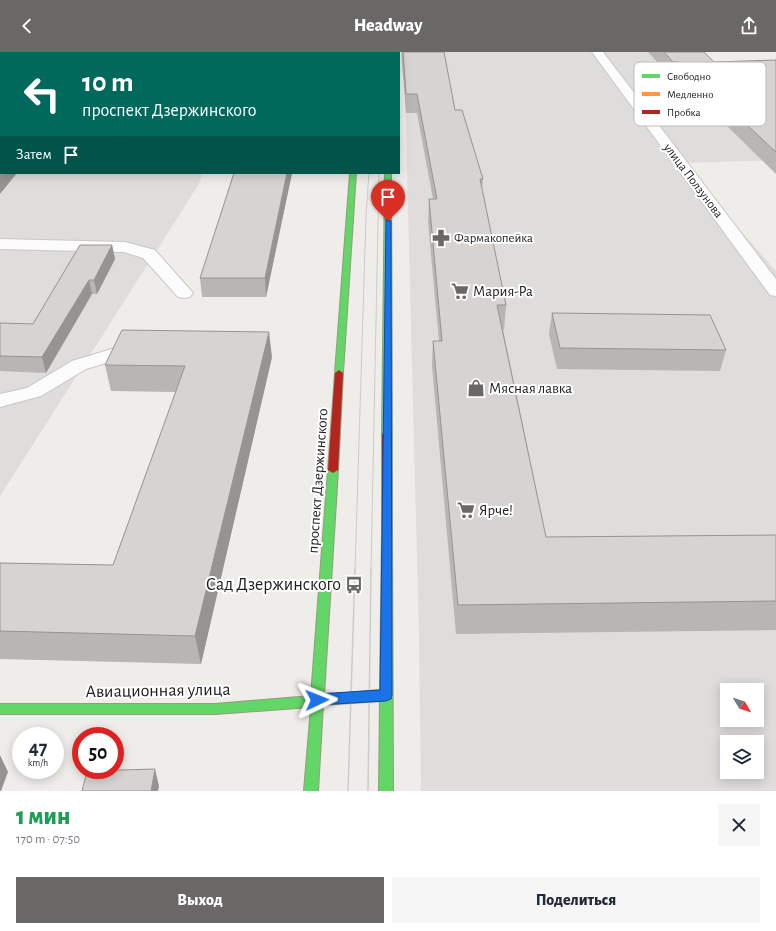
<!DOCTYPE html>
<html lang="ru">
<meta charset="utf-8">
<style>
:root{--surface:#fff;--page:#f6f6f7;--text:#1f2937;--muted:#747a83;--accent:#696867}
body{margin:0;font-family:"Alegreya Sans",sans-serif;background:var(--page);color:var(--text);height:100vh;display:flex;flex-direction:column;font-size:15px;white-space:nowrap}
*{box-sizing:border-box;margin:0}
p{font-size:13px;color:var(--muted)}
.icon{flex:none;width:22px;height:22px;fill:none;stroke:currentColor;stroke-width:2;stroke-linecap:round;stroke-linejoin:round}
.map{position:relative;height:739px;overflow:hidden}
.panel{display:flex;flex-direction:column;background:var(--surface);flex:1}
.panel>*{flex:none}
.banner{position:absolute;left:0px;top:0px;width:400px;height:122px;box-shadow:0 2px 10px #0003;background:#00695c;color:#fff;overflow:hidden}
.needle{width:26px;rotate:129deg}
.tools{position:absolute;left:720px;top:631px;display:grid;gap:8px}
.tools a{display:grid;place-items:center;width:44px;height:44px;border-radius:0px;background:var(--surface);box-shadow:0 2px 10px #0003;font-size:20px}
.speed{position:absolute;left:12px;top:675px;display:flex;gap:8px;font-size:20px;font-weight:700;text-align:center}
.speed>*{display:grid;place-content:center;width:52px;height:52px;border-radius:50%;background:var(--surface);box-shadow:0 2px 10px #0003;line-height:1}
.speed small{font-size:10px;font-weight:400}
.speed .limit{border:6px solid #d22;background:#fff;color:#111}
.pin{position:absolute;display:grid;place-items:center;width:34px;height:34px;color:#fff;margin:-41px -17px;border-radius:50% 50% 50% 0;rotate:-45deg;box-shadow:0 0 4px #0007}
.pin .icon{rotate:45deg}
.me{position:absolute;width:44px;margin:-22px;rotate:88deg;stroke-linejoin:round;filter:drop-shadow(0 0 3px #0008)}
.turn{display:flex;align-items:center;gap:14px;height:84px;padding:0 16px;font-size:18px}
.turn .icon{width:52px;height:52px;stroke-width:2.5}
.turn b{display:block;font-size:28px;line-height:34px}
.then{display:flex;align-items:center;height:38px;padding:0 16px;background:#0003;gap:8px;font-size:15px}
.round{display:grid;place-items:center;flex:none;width:42px;height:42px;border-radius:0px;background:var(--page)}
.head{display:flex;align-items:center;justify-content:space-between;height:68px;padding:0 16px}
h1{font-size:24px;font-weight:800;line-height:30px;color:#1e9e55}
.cta{display:flex;gap:8px;margin-top:auto;padding:8px 16px}
.cta a{flex:1;height:46px;border-radius:0px;background:var(--accent);color:#fff;font-size:16px;font-weight:800;line-height:46px;text-align:center}
.cta a+a{background:var(--page);color:var(--text)}
header{display:flex;justify-content:space-between;align-items:center;height:52px;padding:0 16px;background:var(--accent);color:#fff;font-size:18px;font-weight:800}
.map>svg:first-child{display:block}
</style>
<header><svg class="icon" aria-label="back" viewBox="0 0 24 24"><path d="M15 5l-7 7 7 7"/></svg>Headway<svg class="icon" aria-label="share" viewBox="0 0 24 24"><path d="M12 15V3M7 8l5-5 5 5M5 13v7h14v-7"/></svg></header>
<div class="map">
<svg width="776" height="739" viewBox="0 0 776 739">
<rect width="100%" height="100%" fill="#efede9"/>
<g fill="#dedddb" fill-rule="evenodd">
<path d="M0,0L229,1H1V121H202L199,132L0,444Z"/>
<path d="M404,0H699L776,108L681,111L776,219V739H421L419,585ZM727,638H757V668H727ZM727,690H757V720H727Z"/>
</g>
<g fill="none" stroke-linecap="round" stroke-linejoin="round">
<g stroke="#c8c7c5" stroke-width="2">
<g id="street">
<path d="M592,0H603L776,227V244L770,243Z"/>
<path d="M0,187L125,190L155,198L193,241L190,245L184,246L178,245L143,206L124,200L0,197Z"/>
<path d="M115,296L122,298L125,302L122,306L86,317L41,344L0,355V342L27,336L72,309Z"/>
</g>
</g>
<g stroke="#999a80" stroke-width="2">
<g id="fast">
<rect x="359" y="0" width="4" height="1"/>
<path d="M350,121H356L343,321L339,324L335,321Z"/>
<path d="M385,121H391L392,382L387,385L382,382Z"/>
<path d="M333,415L338,418L324,643L380,638L382,479L383,476H391L392,479L393,739H379L380,649L323,653L318,739H304L311,655L215,662H0V652H215L311,644L328,418Z"/>
</g>
</g>
<g stroke="#999a80" stroke-width="2">
<rect id="slow" x="387" y="0" width="4" height="1"/>
</g>
<g stroke="#999a80" stroke-width="2">
<g id="jam">
<path d="M339,318L343,321L338,418L333,421L328,418L335,321Z"/>
<path d="M387,379L392,382V479L391,482H383L382,479V382Z"/>
</g>
</g>
<use href="#street" fill="#fdfcfc" fill-rule="evenodd"/>
<use href="#fast" fill="#63d668" fill-rule="evenodd"/>
<use href="#slow" fill="#ff974d" fill-rule="evenodd"/>
<use href="#jam" fill="#b3261e" fill-rule="evenodd"/>
<g stroke="#cbcbca" stroke-width="1">
<path d="M355,518L366,164L369,121"/>
<path d="M371,518L379,121"/>
</g>
<g stroke="#cbcbca" stroke-width="1.5">
<path d="M348,739L355,517"/>
<path d="M368,739L371,517"/>
</g>
</g>
<g fill="#b8b5b3">
<path d="M401,0H444L455,58L483,127L482,137L506,253L504,278H503L546,485L776,483V578L456,582L432,314L433,289H439L428,170L429,147H433L417,61H406Z"/>
<path d="M648,0H704L714,10L776,8V122L676,24H670Z"/>
<path d="M292,121L266,245H202L200,226Z"/>
<path d="M112,193L115,207L97,242H92L46,321L0,319V271L33,272Z"/>
<path d="M552,261L726,298L720,319L557,317L549,282Z"/>
<path d="M272,305L201,612L0,607V511L113,513L176,340L111,339L105,313Z"/>
</g>
<g fill="#969492">
<path d="M1,119V121H17L0,142V120Z"/>
<path d="M287,121H292L266,245L265,226Z"/>
<path d="M112,193L115,207L97,242L94,228Z"/>
<path d="M89,228L92,242L46,321L42,305Z"/>
<path d="M269,280L272,305L201,612L195,584Z"/>
<path d="M0,703L8,720L1,739H0Z"/>
<path d="M155,717L159,734L158,739H151Z"/>
</g>
<g fill="#d6d3d0" stroke="#969492">
<path d="M0,0H320L319,1H1V119L0,120Z"/>
<path d="M403,0H444L455,58H462L483,127H480L506,253H497L546,485L776,483V549L458,553L433,289H442L429,147H437L417,42H406Z"/>
<path d="M664,0H704L714,10L776,8V100L679,10H673Z"/>
<path d="M234,121H287L265,226H200Z"/>
<path d="M80,193H112L94,228H89L42,305L0,304V271L33,272Z"/>
<path d="M552,261L710,263L726,298L560,296Z"/>
<path d="M122,278L269,280L195,584L0,579V511L113,513L185,314L105,313Z"/>
<path d="M155,717L151,739H82L87,719Z"/>
</g>
<path fill="#1a73e8" stroke="#114b97" d="M386,167L391,169L392,643L391,647L386,649L317,653L313,651L311,648L313,644L317,642L380,638Z"/>
<defs>
<g id="pharmacy-bare" transform="scale(1.38)"><path d="M-2-6h4v4h4v4h-4v4h-4v-4h-4v-4h4Z" fill="#696867" stroke="#fff" stroke-width="2.5" paint-order="stroke"/></g>
<g id="supermarket-bare" transform="scale(1.38)"><path d="M-6-5.5h2.5l.6 2H6L4.5 2H-2.5L-4.4-4H-6ZM-1.5 3.2a1.3 1.3 0 1 0 .1 0ZM3 3.2a1.3 1.3 0 1 0 .1 0Z" fill="#696867" stroke="#fff" stroke-width="2.5" paint-order="stroke"/></g>
<g id="shop-bare" transform="scale(1.38)"><path d="M-5-2.5h2.3a2.7 3.5 0 0 1 5.4 0H5L5.5 6h-11ZM-1.5-2.5h3a1.5 2.3 0 0 0-3 0Z" fill="#696867" stroke="#fff" stroke-width="2.5" paint-order="stroke"/></g>
<g id="bus-bare" transform="scale(1.38)"><path d="M-5-6H5V4H4V6H2V4H-2V6H-4V4H-5ZM-3.5-4V0h7V-4ZM-3.5 1.2v1.5H-2V1.2ZM2 1.2v1.5H3.5V1.2Z" fill="#696867" stroke="#fff" stroke-width="2.5" paint-order="stroke"/></g>
</defs>
<g fill-rule="evenodd">
<use href="#pharmacy-bare" x="441" y="186"/>
<use href="#supermarket-bare" x="460" y="239"/>
<use href="#shop-bare" x="476" y="336"/>
<use href="#supermarket-bare" x="466" y="458"/>
<use href="#bus-bare" x="354" y="533"/>
</g>
<g text-anchor="middle" dominant-baseline="central" stroke-width="4" stroke-linejoin="round" paint-order="stroke">
<g font-size="13" fill="#212121" stroke="#fff">
<text transform="translate(693 129) rotate(53)">улица Ползунова</text>
</g>
<g font-size="13" fill="#212121" stroke="#fff" text-anchor="start">
<text x="454" y="186">Фармакопейка</text>
</g>
<g font-size="15" fill="#212121" stroke="#fff" text-anchor="start">
<text x="473" y="239">Мария-Ра</text>
<text x="489" y="336">Мясная лавка</text>
<text x="479" y="458">Ярче!</text>
</g>
<g font-size="15" fill="#212121" stroke="#fff">
<text transform="translate(318 429) rotate(-86)">проспект Дзержинского</text>
</g>
<g font-size="18" fill="#212121" stroke="#fff" text-anchor="end">
<text x="341" y="533">Сад Дзержинского</text>
</g>
<g font-size="18" fill="#212121" stroke="#fff">
<text transform="translate(158 639) rotate(-1)">Авиационная улица</text>
</g>
</g>
<rect x="634" y="10" width="132" height="64" rx="6" fill="#fff" stroke="#bcbcbc" stroke-width="1"/>
<rect x="642" y="22" width="18" height="4" fill="#63d668"/>
<rect x="642" y="40" width="18" height="4" fill="#ff974d"/>
<rect x="642" y="58" width="18" height="4" fill="#b3261e"/>
<g font-size="11" fill="#212121">
<text x="667" y="28">Свободно</text>
<text x="667" y="46">Медленно</text>
<text x="667" y="64">Пробка</text>
</g>
</svg>
<div class="tools">
<a><svg class="needle" viewBox="-14 -14 28 28"><path d="M0-13l5 13h-10z" fill="#e53935"/><path d="M0 13l5-13h-10z" fill="#747a83"/></svg></a>
<a><svg class="icon" aria-label="layers" viewBox="0 0 24 24"><path d="M12 4l9 5-9 5-9-5zM3 14l9 5 9-5"/></svg></a>
</div>
<div class="speed"><div>47<small>km/h</small></div><div class="limit">50</div></div>
<div class="pin" style="left:388px;top:169px;background:#d93025"><svg class="icon" aria-label="arrive" viewBox="0 0 24 24"><path d="M6 21V4h12l-3 4 3 4H6"/></svg></div>
<svg class="me" style="left:317px;top:648px" viewBox="-20 -20 40 40"><path d="M0-17L14 15 0 8-14 15z" fill="#1a73e8" stroke="#fff" stroke-width="4"/></svg>
<div class="banner">
<div class="turn"><svg class="icon" aria-label="left" viewBox="0 0 24 24"><path d="M17 20v-9H6M10 6l-5 5 5 5"/></svg><div><b>10 m</b>проспект Дзержинского</div></div>
<div class="then">Затем<svg class="icon" aria-label="arrive" viewBox="0 0 24 24"><path d="M6 21V4h12l-3 4 3 4H6"/></svg></div>
</div>
</div>
<section class="panel">
<div class="head"><div><h1>1 мин</h1><p>170 m · 07:50</p></div><a class="round"><svg class="icon" aria-label="close" viewBox="0 0 24 24"><path d="M6 6l12 12M18 6L6 18"/></svg></a></div>
<div class="cta"><a>Выход</a><a>Поделиться</a></div>
</section>
